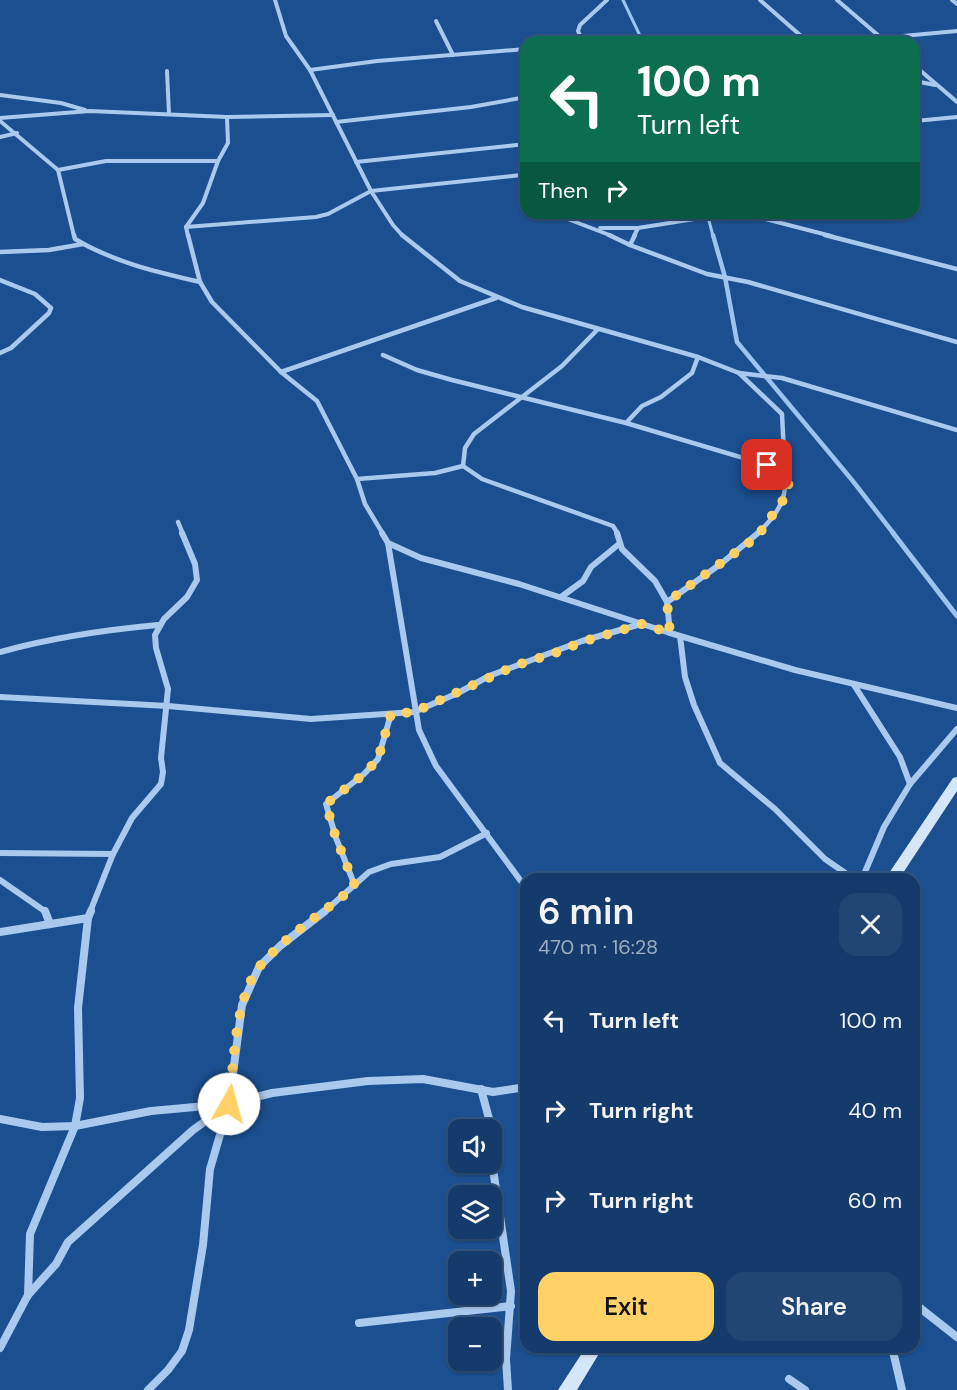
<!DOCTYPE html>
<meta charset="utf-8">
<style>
:root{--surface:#143b6b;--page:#214673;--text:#f1f3f6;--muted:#9dadc1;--line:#33557e;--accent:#ffd166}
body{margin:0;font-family:"DM Sans",sans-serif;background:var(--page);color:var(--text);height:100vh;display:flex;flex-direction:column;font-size:22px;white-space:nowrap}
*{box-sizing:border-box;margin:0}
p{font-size:20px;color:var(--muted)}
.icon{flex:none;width:33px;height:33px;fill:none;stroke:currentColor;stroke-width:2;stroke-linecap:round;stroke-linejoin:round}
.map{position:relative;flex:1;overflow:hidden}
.side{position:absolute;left:520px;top:873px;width:400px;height:480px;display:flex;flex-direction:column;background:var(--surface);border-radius:18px;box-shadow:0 2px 4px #0004,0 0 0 2px var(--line)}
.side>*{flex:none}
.hud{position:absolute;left:520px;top:36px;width:400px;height:183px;border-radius:18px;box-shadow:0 2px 4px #0004,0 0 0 2px var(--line);background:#0b6e4f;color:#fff;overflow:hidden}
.controls{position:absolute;left:448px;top:1119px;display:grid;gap:12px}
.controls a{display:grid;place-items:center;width:54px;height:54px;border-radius:12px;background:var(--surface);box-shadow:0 2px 4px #0004,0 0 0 2px var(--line);font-size:30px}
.pin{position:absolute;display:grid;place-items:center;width:51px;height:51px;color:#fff;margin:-26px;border-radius:12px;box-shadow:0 3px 9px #0006}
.me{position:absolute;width:66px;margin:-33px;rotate:7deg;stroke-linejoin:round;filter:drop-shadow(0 0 4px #0008)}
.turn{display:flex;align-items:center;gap:21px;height:126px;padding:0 18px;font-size:27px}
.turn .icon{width:78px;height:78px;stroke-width:2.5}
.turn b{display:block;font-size:42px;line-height:51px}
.then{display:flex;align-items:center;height:57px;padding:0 18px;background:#0003;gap:12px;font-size:22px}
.round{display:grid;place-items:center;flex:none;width:63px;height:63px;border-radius:18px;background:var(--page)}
.headline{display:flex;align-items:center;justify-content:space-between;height:102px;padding:0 18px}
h1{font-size:36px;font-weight:600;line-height:45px}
.action{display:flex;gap:12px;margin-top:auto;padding:12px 18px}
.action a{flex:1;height:69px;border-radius:18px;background:var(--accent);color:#111;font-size:24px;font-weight:600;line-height:69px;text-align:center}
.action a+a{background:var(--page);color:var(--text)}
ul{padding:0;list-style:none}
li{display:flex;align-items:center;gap:18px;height:90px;padding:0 18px}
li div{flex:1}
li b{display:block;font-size:22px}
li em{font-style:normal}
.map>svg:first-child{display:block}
</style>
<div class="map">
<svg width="957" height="1390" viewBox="0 0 957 1390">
<rect width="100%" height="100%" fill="#1b4f8f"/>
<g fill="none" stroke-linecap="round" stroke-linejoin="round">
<g stroke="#9cc4f0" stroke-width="3">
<path d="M623,0L643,42"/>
<path d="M707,213L713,236"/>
</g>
<path stroke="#9cc4f0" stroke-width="4.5" d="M713,235L725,277L737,342L852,480L894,534"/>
<path stroke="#9cc4f0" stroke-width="5" d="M893,533L957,616"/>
<g stroke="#a9c9ee" stroke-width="4">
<path d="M275,0L286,36L310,70L371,191L393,225L403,236"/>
<path d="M760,0L808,42"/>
<path d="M837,0L886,42"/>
<path d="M952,0L957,4"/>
<path d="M436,21L453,55"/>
<path d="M881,38L957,31"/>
<path d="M583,42L578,31L580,25L607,0"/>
<path d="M915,66L957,102"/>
<path d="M310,70L377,61L526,49"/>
<path d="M167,71L169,114"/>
<path d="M915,81L935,85"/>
<path d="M0,95L61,103L85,110"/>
<path d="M0,118L90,111L227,117"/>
<path d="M0,121L58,170L74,236"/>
<path d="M915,121L957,117"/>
<path d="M336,122L471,107L526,97"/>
<path d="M0,137L17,133"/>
<path d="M356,162L526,144"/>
<path d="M58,170L106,161H218"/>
<path d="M552,213L612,236"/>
<path d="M186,227L316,217L328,214L371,191L521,175L526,182"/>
<path d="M600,228H638L707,217L754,216L831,236"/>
<path d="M188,236L186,227L203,203L218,161L228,143L227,117L333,115"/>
<path d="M634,236L638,228"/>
</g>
<g stroke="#a9c9ee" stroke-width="4.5">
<path d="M74,235L75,239C113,262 157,272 200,282"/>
<path d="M188,235L200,282L212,302L281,372L317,401L357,479L365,504L383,534"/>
<path d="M402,235L460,281L522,307L698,357L739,373L782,378L957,430"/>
<path d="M609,235L630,245L707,274L748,282L957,342"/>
<path d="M825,235L957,269"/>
<path d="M630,245L635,235"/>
<path d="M0,252L49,250L83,244"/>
<path d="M0,280L35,294L51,308L49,313L11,348L0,353"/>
<path d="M383,355L417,370L452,380L626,423L642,406L661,397L692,373L698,357"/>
<path d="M281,372L496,298"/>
<path d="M739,373L782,414L785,473"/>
<path d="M626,423L767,465L785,473C788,500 776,516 757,534"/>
<path d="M463,466L465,448L474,434L562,366L598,329"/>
<path d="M357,479L435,473L463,466L482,479L613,526L618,534"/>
<path d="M178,522L183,534"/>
</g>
<g stroke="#a9c9ee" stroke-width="6">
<path d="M382,533L388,543L421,558L519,584L670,633L795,670L957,708"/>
<path d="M617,533L622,549L655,581L667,602L670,633"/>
<path d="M388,543L419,730L436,766L526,888"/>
<path d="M561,597L583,581L591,567L619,544"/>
<path d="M667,602L722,563L758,533"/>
<path d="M680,636L685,677L694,705L720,763L775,809L825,859L854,879"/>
<path d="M0,652C54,637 103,630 158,625"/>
<path d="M854,685L900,757L910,784L884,827L862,879"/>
<path d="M0,697L168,706L311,719L414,712L458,693L489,676L582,641L641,624"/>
<path d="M910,784L957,729"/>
<path d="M0,853L113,854"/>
<path d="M0,880L46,912"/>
<path d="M355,886L336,838L326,804L364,774L378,759L391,714"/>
<path d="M90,912L113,854L132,818L161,784L163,772L161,758L168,689L156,648L155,635L164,619L187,597L197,580L195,564L182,533"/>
<path d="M324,912L369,872L391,864L440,857L487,833"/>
</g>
<g stroke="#a9c9ee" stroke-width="8">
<path d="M45,911L50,924"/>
<path d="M0,932L88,918"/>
<path d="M481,1089L492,1130"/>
<path d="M0,1119L42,1127L75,1126L151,1111L228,1104"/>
<path d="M492,1162L511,1291L506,1359L508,1390"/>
<path d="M28,1295L30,1234L75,1126L80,1098L78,1008L88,918L91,911"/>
<path d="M915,1304L957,1337"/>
<path d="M359,1323L511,1306"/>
<path d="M892,1347L902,1390"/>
<path d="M0,1348L28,1295L56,1264L68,1242L193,1130L229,1104L272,1093L368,1081L423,1079L493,1092L526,1087"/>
<path d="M789,1379L805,1390"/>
<path d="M148,1390L168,1370L182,1351L189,1330L203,1245L210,1169L229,1104L242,1005L259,967L280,946L325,911"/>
</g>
<g fill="#d6e6fa" fill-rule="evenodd">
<path d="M957,777V791L899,879H885L953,778Z"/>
<path d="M586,1347H603L577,1390H558Z"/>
</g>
</g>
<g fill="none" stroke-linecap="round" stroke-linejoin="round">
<path stroke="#ffd166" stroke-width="10" stroke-dasharray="0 18" d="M229,1104C234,1064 234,998 260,966C286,935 324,913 355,886L336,838L326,804L364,774L378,759L391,714L414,712L517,665L555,653L582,642L642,624L670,633L667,602L757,537L771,517L786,496L789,481L785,473L767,465"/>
</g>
</svg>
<div class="controls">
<a><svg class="icon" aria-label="sound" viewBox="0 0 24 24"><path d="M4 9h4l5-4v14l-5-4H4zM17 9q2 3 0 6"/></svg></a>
<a><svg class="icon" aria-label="layers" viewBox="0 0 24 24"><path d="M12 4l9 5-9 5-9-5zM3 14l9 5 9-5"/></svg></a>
<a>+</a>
<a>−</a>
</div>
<div class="pin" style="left:767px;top:465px;background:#d93025"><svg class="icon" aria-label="arrive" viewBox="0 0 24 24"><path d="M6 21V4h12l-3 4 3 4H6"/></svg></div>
<svg class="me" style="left:229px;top:1104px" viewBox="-20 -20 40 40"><circle r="19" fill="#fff"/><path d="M0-13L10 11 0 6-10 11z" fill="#ffd166"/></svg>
<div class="hud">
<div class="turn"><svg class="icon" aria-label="left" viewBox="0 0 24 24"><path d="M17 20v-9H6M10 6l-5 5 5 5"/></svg><div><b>100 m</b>Turn left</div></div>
<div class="then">Then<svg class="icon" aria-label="right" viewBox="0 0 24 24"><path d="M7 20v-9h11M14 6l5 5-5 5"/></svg></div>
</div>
<section class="side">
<div class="headline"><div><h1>6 min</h1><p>470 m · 16:28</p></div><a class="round"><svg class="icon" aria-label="close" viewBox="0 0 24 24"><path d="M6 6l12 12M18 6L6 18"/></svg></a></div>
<ul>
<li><svg class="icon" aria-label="left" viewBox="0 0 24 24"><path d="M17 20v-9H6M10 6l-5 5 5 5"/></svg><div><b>Turn left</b></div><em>100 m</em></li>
<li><svg class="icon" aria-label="right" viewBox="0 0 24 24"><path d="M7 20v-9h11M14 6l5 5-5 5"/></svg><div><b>Turn right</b></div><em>40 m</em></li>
<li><svg class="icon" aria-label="right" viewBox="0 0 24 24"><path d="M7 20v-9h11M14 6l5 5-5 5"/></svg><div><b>Turn right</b></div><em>60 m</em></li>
</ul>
<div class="action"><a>Exit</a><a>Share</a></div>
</section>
</div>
